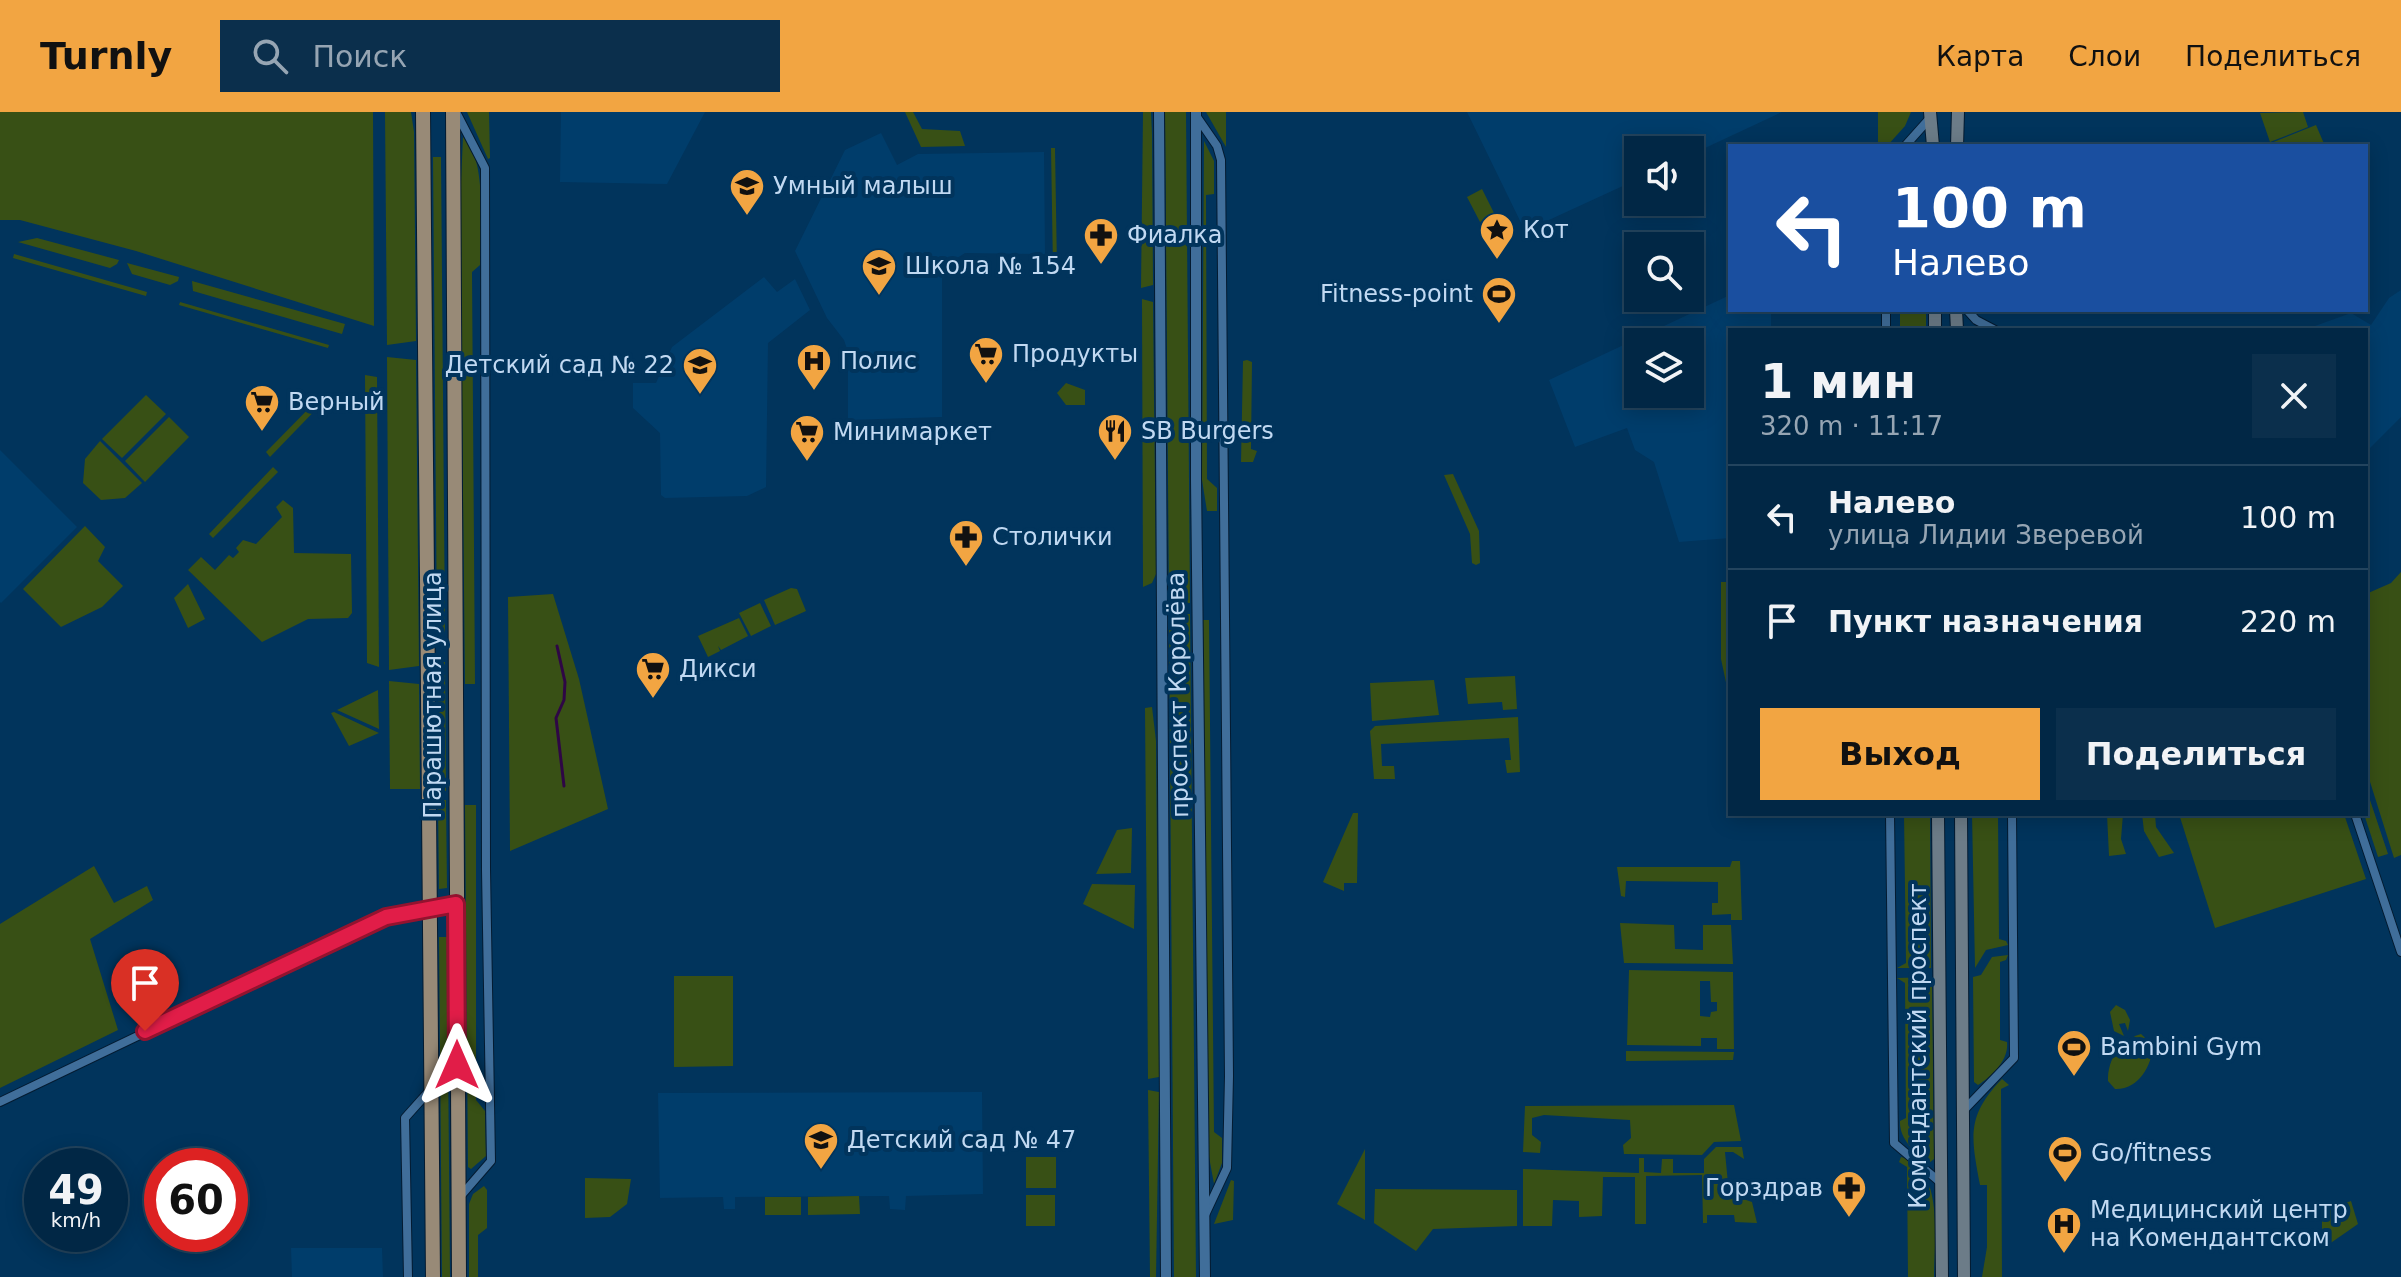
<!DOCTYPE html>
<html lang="ru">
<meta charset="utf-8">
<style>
:root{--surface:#012745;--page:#0b2f4c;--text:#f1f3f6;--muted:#96a5b3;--line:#23445e;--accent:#f2a542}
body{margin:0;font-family:"DejaVu Sans",sans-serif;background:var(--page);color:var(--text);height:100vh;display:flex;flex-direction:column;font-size:30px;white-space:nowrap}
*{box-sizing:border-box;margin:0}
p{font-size:26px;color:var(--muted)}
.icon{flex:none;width:44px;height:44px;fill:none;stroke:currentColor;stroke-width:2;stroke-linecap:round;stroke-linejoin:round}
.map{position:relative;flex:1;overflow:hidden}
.details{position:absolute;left:1728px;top:216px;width:640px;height:488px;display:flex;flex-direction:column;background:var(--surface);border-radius:0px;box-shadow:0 4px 20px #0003,0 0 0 2px var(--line)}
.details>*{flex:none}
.hud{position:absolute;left:1728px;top:32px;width:640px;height:168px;border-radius:0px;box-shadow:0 4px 20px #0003,0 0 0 2px var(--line);background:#1a4fa0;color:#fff;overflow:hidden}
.controls{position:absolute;left:1624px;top:24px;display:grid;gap:16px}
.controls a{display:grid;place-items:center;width:80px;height:80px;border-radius:0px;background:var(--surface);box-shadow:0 4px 20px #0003,0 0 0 2px var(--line);font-size:40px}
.speed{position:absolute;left:24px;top:1036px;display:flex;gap:16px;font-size:40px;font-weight:700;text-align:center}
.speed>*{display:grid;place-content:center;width:104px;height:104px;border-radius:50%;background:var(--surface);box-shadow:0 4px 20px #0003,0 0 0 2px var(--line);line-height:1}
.speed small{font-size:20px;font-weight:400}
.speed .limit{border:12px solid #d22;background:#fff;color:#111}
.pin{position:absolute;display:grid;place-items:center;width:68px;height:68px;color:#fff;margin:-82px -34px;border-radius:50% 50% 50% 0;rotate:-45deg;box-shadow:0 0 8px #0007}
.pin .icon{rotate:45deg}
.me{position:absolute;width:88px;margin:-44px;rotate:0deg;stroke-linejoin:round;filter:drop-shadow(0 0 6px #0008)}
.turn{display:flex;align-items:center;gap:28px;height:168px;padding:0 32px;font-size:36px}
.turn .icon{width:104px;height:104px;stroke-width:2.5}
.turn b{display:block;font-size:56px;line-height:68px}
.round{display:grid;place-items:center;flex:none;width:84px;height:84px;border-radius:0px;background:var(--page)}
.overview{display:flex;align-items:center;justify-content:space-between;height:136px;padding:0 32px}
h1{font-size:48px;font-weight:700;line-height:60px}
.cta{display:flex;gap:16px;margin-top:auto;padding:16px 32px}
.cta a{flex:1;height:92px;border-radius:0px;background:var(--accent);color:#111;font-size:32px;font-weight:700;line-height:92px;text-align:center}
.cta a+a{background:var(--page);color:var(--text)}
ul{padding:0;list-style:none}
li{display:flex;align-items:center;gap:24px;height:104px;padding:0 32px;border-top:2px solid var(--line)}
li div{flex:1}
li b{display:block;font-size:30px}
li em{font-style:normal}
header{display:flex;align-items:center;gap:48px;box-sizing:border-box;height:112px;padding:0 40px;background:var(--accent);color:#111}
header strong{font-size:38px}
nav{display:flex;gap:44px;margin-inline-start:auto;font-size:28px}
.search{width:560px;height:72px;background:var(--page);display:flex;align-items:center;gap:20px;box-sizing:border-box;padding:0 28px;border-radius:0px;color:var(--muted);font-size:30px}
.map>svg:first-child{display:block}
</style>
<header>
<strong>Turnly</strong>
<div class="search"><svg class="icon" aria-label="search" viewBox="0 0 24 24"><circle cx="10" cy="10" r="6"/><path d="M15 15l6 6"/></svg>Поиск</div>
<nav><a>Карта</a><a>Слои</a><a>Поделиться</a></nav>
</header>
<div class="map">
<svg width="2401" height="1165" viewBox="0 0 2401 1165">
<rect width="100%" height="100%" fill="#01345c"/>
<g fill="#003d6b" fill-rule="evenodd">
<path d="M561,0H705L667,72L560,70Z"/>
<path d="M1467,0H1782L1690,43V38H1638V67L1525,119Z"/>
<path d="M881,21L897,53L918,42L1044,40L1045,142L965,141L946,153L942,163V305L848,308V240L844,228L827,206L795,139L845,38Z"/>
<path d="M764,165L777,180L795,167L810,198L768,231L766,375L747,384L665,386L661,383L660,321L633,296V271H656L672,235Z"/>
<path d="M2401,178V305L2366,340V218H2304L2351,201L2371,213L2389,186Z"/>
<path d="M1730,183V198H1771V218H1730V426L1679,430L1654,350L1635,338L1627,316L1575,335L1549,268ZM1638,230H1690V282H1638Z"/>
<path d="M0,338L77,415L1,491L0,490Z"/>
<path d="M982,980L983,1082L906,1084L905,1098L890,1097L889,1084L735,1085V1097H724L723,1085L660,1086L658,981Z"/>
<path d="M291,1136H382L383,1165H292Z"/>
</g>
<g fill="#385015" fill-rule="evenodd">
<path d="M0,0H373L374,214L136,139L20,108H0Z"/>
<path d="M385,0H411L414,20L416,229L387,233Z"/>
<path d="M467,0H489L490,46L488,47Z"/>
<path d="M905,0H913L922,17L960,19L965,34L921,35Z"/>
<path d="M1143,0H1151L1152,22L1153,173L1141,176Z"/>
<path d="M1165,0H1186L1190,491L1169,492Z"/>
<path d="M1206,0H1226V35Z"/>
<path d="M1878,0H1911L1905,14L1887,34L1878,31Z"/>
<path d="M2303,0L2308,15L2270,30L2260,1Z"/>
<path d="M2316,13L2325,34H2272L2271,31Z"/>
<path d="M463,25C488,46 480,121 480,153L472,160L475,572H465L460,92Z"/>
<path d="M1204,29L1214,49V82L1206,83L1207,367L1217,376V399H1207L1202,368Z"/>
<path d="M1051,36H1055L1057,156L1053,157Z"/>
<path d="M433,45H441L445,521H437Z"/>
<path d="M1482,77L1495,103L1480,110L1467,85Z"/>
<path d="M37,126L119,148L117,152L110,156L18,130Z"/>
<path d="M14,142L147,180L146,184L13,146Z"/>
<path d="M127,151L179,165L178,169L170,173L132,162Z"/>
<path d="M192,169L345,212L342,222L193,179Z"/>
<path d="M1142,187L1153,190L1156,462L1152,471L1143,475Z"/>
<path d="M180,190L329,233L328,236L179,193Z"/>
<rect x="1900" y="198" width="26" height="20"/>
<path d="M387,245L416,248L419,554L389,558Z"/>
<path d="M1247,248L1252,250L1251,337L1257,339L1253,350H1241L1243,249Z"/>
<path d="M365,263L377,265L379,555L367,551Z"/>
<path d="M1066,271L1085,278V293H1066L1057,281Z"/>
<path d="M323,282L327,286L270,345L266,340Z"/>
<path d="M146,283L166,302L122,346L102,327Z"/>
<path d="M169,305L189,325L145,370L125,349Z"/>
<path d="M100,329L142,371L125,386L101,388L83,371L85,347Z"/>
<path d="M273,355L278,360L213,426L209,422Z"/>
<path d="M1453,362L1479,419L1480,451L1476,453L1472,451L1470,422L1444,363Z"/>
<path d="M283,388L293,396L294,441L351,442L352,501L348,506L308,507L262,530L188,458L201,445L215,458L229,443L233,446L239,440L236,436L243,428L256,432L282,405L276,395Z"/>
<path d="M85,414L105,435L98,449L123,474L102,495L61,515L23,477Z"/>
<path d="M2401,460V743L2394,746L2366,657V482L2391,471Z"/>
<path d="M1721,470H1730V589L1721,547Z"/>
<path d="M188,472L205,507L188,516L174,486Z"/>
<path d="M791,476L797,477L806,499L775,513L764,488Z"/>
<path d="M553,482L579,567L608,697L510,739L508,485Z"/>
<path d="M760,491L771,514L751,524L739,501Z"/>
<path d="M1169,502H1190L1196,1165H1174Z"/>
<path d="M739,506L748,524L721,538L718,534L720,539L708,545L698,524Z"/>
<path d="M1203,508H1209L1214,1020L1222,1026V1051L1214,1072L1207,1034Z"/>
<path d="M438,550H445L446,679H439Z"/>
<path d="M1515,564L1517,597L1503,598L1502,590L1468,592L1465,566Z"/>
<path d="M1434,568L1439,603L1372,609L1370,571Z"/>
<path d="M389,569L419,572L420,677H390Z"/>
<path d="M378,578L379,617L337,598Z"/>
<path d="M1152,595L1156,629L1159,965L1148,967L1145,596Z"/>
<path d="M334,600L379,621L349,634L331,601Z"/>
<path d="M1518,605L1520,660L1507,661L1505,648H1511L1509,626L1381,632L1382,654H1394L1395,667H1374L1370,619L1375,614Z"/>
<path d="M2366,676L2388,742L2378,745L2364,702Z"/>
<path d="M438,688H446L447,776L439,777Z"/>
<path d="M465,693H476V988L485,999L486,1044L471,1057L468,1055Z"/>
<path d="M1353,701H1358L1357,771H1344V779L1323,770Z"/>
<path d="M1904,702H1930L1931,856H1897L1906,851Z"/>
<path d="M1972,702H1998L1999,827L2006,829L2008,833L1986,838L1975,856Z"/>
<path d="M2107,702H2123L2121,727L2126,742L2109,744Z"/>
<path d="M2142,702H2155L2156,715L2174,741L2159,745L2144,719Z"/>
<path d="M2179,702H2344L2366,767L2215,816Z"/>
<path d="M1132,716L1131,761L1096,762L1117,718Z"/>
<path d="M1732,749H1740L1742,808H1731V802L1712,803V791H1718V770L1626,769L1625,785L1621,784L1617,755H1730Z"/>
<path d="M94,754L114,791L147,774L153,788L90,827L118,918L0,976V812Z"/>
<path d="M1092,772L1135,773L1134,817L1083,792Z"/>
<path d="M1620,811L1674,813L1675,837L1703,838V813H1731L1733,852L1624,851Z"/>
<path d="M439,825H447L450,1165H442Z"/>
<path d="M2008,843L2006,848L2000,850V928L2007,930C2009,948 1992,964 1978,973L1974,970L1973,865L1981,863L1992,845Z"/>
<path d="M1629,858L1733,860L1734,937H1717V926H1701V934L1627,933ZM1700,869H1710L1711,890H1717V899L1711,900L1710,905L1700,904Z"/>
<path d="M674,864H733V954L674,955Z"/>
<path d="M1932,865L1934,1047L1929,1051C1915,1041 1899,1027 1900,1009L1906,1006L1905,871L1897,866Z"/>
<path d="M2116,893L2125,898L2130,908L2128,919L2125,911L2119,912L2124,924L2114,919L2110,900Z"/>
<path d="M2141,922L2153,933C2152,954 2138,978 2115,977L2108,969C2107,948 2120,928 2141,922Z"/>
<path d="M1626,939L1734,940L1733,948L1626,949Z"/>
<path d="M2002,967L2009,973L2001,977L2002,1165H1982L1987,1135V1073H1980C1971,1025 1966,1004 2002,967Z"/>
<path d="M1148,978L1159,980L1156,1165H1150Z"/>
<path d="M1734,993L1741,1029L1714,1030L1702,1043L1624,1042L1623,1033L1631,1026L1630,1008L1544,1003L1532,1006V1023L1541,1030L1540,1041L1523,1040L1525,994Z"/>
<path d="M1716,1035H1742L1744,1047L1733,1040H1725L1729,1082L1752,1090L1757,1111L1735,1110L1734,1103H1707V1111H1703L1702,1063L1646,1064V1112H1635V1065H1603L1602,1104L1579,1105V1089L1553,1088L1552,1114H1523V1057L1639,1061V1046H1644V1060L1661,1061L1662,1047H1673V1061H1704V1047Z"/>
<path d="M1365,1037V1108L1337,1092Z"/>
<rect x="1026" y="1045" width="30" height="31"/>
<path d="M1901,1045C1945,1054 1934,1132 1934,1165H1908L1907,1055L1899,1050Z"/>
<path d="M585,1066L631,1067L627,1092L610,1105L585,1106Z"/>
<path d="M1231,1068L1234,1069L1233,1108L1214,1112Z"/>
<path d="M484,1074L487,1078V1116L478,1123V1165H469V1092L473,1082Z"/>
<path d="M1375,1077L1517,1078V1114L1433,1117L1416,1139L1374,1111Z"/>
<rect x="1026" y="1083" width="29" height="31"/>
<path d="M859,1084L860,1102L808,1103V1085Z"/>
<rect x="765" y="1085" width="36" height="18"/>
<path d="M2351,1089L2358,1112L2322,1137V1099Z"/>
</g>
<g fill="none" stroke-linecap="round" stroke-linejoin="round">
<path stroke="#2e0645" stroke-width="3" d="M557,534L565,570L564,588L556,606L564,674"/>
<g stroke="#041b31" stroke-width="10">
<g id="minor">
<path d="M456,0L485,56L486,758L491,1049L459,1086"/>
<path d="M1197,5L1217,34L1221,48L1229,964L1227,1056L1205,1103"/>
<path d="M1905,34L1930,6"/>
<path d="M1886,198V218"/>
<path d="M1967,198L1976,208L1995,218"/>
<path d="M1890,702L1894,1031L1941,1071"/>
<path d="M2355,702L2401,840"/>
<path d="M0,990L386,805L456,792"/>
<path d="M1964,998L2014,946L2012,702"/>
<path d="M408,1165L405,1006L430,978"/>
</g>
</g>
<g stroke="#041b31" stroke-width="12">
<g id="tertiary">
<path d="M1159,0L1166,1165"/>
<path d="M1196,0V368L1205,1165"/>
</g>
</g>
<g stroke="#041b31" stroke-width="14">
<g id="secondary">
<path d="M1930,0L1933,34"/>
<path d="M1957,34L1958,0"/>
<path d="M1935,198V218"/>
<path d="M1956,198L1957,218"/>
<path d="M1938,702L1942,1165"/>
<path d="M1961,702L1964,1165"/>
</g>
</g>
<g stroke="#041b31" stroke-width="16">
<g id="primary">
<path d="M423,0L433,1165"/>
<path d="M453,0L459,1165"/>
</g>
</g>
<use href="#minor" stroke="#406e9a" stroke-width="8"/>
<use href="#tertiary" stroke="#406e9a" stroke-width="10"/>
<use href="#secondary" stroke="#6c7c88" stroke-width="12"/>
<use href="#primary" stroke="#988a77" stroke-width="14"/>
</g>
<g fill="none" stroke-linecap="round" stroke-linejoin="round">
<g stroke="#92132f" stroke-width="20">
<path id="route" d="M145,919L386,805L456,792L457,953"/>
</g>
<use href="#route" stroke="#e11d48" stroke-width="14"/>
</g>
<defs>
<g id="school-pin" transform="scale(1.8)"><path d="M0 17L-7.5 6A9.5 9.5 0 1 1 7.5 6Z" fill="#f2a542" stroke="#01345c"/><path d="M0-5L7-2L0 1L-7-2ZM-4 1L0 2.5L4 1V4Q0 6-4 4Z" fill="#111"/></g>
<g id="sight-pin" transform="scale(1.8)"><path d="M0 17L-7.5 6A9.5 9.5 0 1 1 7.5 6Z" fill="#f2a542" stroke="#01345c"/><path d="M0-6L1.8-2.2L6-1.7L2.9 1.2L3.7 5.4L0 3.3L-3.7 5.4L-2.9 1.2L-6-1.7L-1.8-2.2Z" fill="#111"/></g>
<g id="pharmacy-pin" transform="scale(1.8)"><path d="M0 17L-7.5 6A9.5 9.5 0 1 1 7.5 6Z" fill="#f2a542" stroke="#01345c"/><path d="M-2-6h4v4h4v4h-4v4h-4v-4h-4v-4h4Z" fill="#111"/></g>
<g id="stadium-pin" transform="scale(1.8)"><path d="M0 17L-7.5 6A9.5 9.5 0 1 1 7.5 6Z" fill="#f2a542" stroke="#01345c"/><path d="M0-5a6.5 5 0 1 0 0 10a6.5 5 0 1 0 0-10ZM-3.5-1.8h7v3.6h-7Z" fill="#111"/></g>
<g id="supermarket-pin" transform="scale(1.8)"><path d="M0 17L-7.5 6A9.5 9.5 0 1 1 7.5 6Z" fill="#f2a542" stroke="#01345c"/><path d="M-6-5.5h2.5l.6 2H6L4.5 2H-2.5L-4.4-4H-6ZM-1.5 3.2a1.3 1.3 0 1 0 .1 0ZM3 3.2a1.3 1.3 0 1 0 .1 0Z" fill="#111"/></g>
<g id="hospital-pin" transform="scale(1.8)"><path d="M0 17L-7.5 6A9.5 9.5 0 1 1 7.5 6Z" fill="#f2a542" stroke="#01345c"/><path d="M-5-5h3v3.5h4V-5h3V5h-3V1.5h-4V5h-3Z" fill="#111"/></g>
<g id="restaurant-pin" transform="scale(1.8)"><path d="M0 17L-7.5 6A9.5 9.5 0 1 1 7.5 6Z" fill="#f2a542" stroke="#01345c"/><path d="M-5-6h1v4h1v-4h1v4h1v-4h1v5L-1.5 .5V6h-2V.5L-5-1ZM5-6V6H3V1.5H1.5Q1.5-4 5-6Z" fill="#111"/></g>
</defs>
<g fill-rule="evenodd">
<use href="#school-pin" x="747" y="74"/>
<use href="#sight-pin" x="1497" y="118"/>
<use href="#pharmacy-pin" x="1101" y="123"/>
<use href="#school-pin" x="879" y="154"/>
<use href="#stadium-pin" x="1499" y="182"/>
<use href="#supermarket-pin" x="986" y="242"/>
<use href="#hospital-pin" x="814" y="249"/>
<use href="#school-pin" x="700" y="253"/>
<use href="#supermarket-pin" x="262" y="290"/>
<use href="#restaurant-pin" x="1115" y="319"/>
<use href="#supermarket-pin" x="807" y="320"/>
<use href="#pharmacy-pin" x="966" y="425"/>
<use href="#supermarket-pin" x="653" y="557"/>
<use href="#stadium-pin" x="2074" y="935"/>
<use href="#school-pin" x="821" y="1028"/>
<use href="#stadium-pin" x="2065" y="1041"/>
<use href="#pharmacy-pin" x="1849" y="1076"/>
<use href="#hospital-pin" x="2064" y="1112"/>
</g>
<g text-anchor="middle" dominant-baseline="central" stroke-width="8" stroke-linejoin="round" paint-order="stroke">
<g font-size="24" fill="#c1d9f2" stroke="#01345c" text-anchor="start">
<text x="773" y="74">Умный малыш</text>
<text x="1523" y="118">Кот</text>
<text x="1127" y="123">Фиалка</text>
<text x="905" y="154">Школа № 154</text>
<text x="1473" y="182" text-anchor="end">Fitness-point</text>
<text x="1012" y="242">Продукты</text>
<text x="840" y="249">Полис</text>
<text x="674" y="253" text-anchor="end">Детский сад № 22</text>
<text x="288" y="290">Верный</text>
<text x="1141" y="319">SB Burgers</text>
<text x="833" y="320">Минимаркет</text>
<text x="992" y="425">Столички</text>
<text x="679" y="557">Дикси</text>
<text x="2100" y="935">Bambini Gym</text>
<text x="847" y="1028">Детский сад № 47</text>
<text x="2091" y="1041">Go/fitness</text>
<text x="1823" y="1076" text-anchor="end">Горздрав</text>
<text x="2090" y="1098">Медицинский центр<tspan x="2090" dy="28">на Комендантском</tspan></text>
</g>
<g font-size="24" fill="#c1d9f2" stroke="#01345c">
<text transform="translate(433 583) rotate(-90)">Парашютная улица</text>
<text transform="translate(1178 583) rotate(-91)">проспект Королёва</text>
<text transform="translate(1918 934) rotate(-90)">Комендантский проспект</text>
</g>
</g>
</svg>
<div class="controls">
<a><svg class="icon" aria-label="sound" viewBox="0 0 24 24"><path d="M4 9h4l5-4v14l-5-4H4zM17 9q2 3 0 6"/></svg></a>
<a><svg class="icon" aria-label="search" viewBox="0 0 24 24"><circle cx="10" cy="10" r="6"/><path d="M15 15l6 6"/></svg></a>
<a><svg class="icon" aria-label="layers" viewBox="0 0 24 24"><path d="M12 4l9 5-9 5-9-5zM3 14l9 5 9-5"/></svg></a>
</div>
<div class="speed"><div>49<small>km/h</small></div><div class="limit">60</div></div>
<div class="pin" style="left:145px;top:919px;background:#d93025"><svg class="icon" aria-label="arrive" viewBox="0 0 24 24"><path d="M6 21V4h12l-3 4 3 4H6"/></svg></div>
<svg class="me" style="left:457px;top:953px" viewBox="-20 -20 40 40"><path d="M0-17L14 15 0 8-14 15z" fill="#e11d48" stroke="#fff" stroke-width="4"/></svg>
<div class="hud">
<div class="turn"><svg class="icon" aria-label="left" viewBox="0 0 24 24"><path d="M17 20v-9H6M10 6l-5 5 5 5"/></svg><div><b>100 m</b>Налево</div></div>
</div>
<section class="details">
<div class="overview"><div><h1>1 мин</h1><p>320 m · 11:17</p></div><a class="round"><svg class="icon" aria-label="close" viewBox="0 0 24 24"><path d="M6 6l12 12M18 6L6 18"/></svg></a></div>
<ul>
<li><svg class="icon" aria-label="left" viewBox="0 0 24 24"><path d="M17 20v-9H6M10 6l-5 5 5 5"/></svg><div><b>Налево</b><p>улица Лидии Зверевой</p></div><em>100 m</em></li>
<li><svg class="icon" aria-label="arrive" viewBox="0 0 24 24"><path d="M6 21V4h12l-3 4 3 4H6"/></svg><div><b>Пункт назначения</b></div><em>220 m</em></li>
</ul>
<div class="cta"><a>Выход</a><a>Поделиться</a></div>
</section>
</div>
